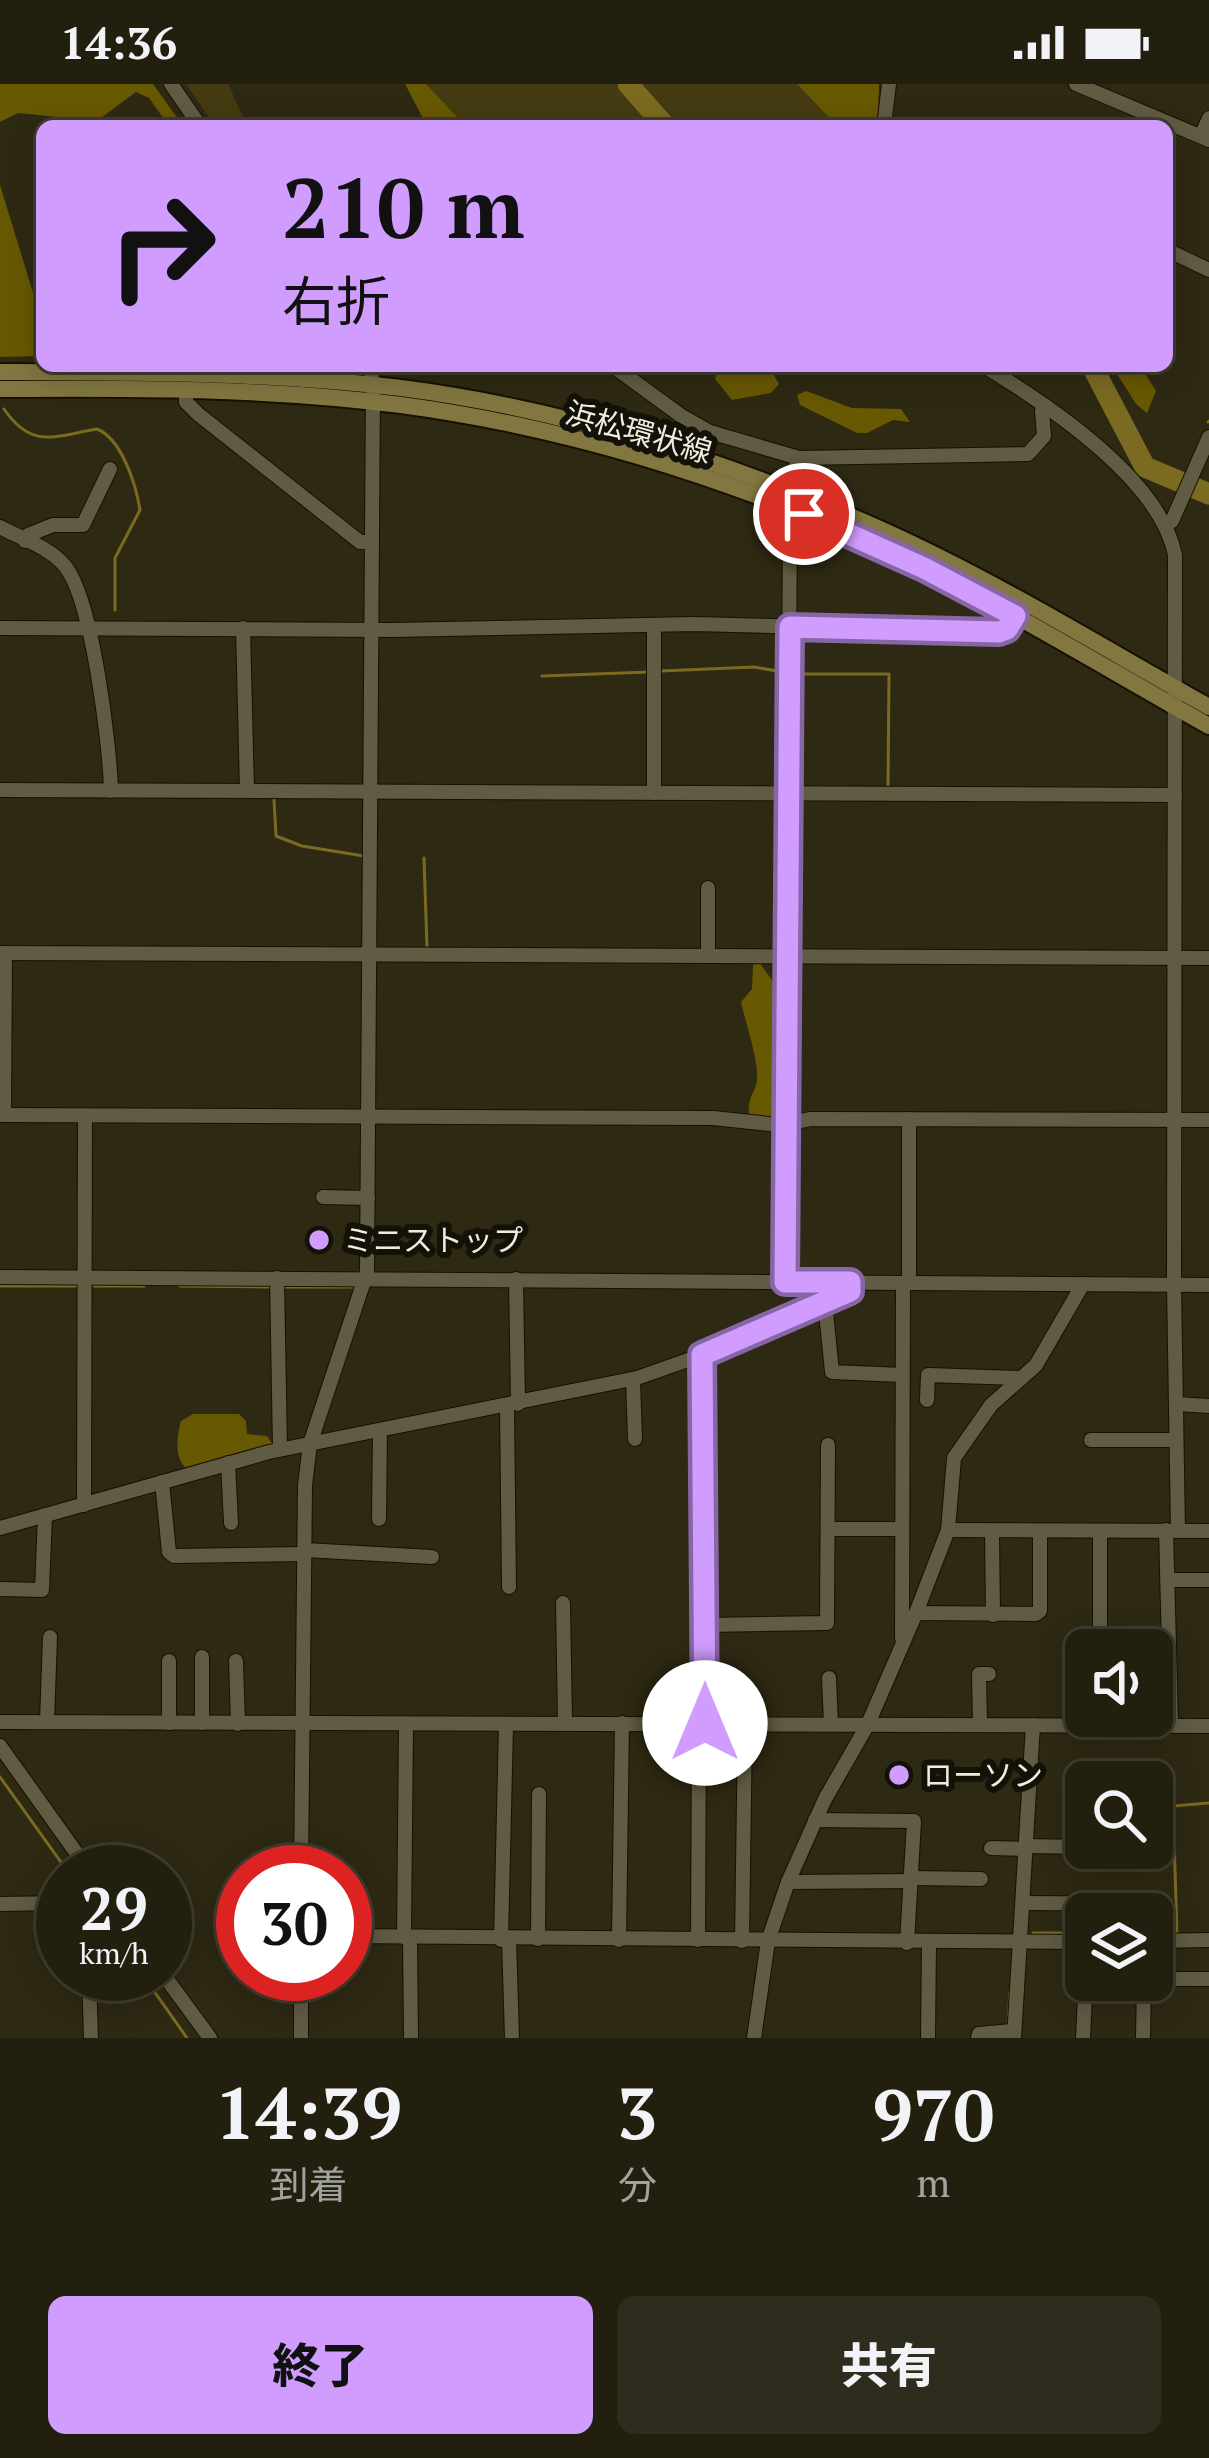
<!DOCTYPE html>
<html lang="ja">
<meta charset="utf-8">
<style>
:root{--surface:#221f0e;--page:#2e2c1c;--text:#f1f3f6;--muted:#a2a29e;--line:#3f3d2e;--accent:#d09dff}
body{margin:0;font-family:"PT Serif","Noto Sans JP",serif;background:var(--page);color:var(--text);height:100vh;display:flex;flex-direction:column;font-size:45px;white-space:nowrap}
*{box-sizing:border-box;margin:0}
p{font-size:39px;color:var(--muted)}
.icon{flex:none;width:66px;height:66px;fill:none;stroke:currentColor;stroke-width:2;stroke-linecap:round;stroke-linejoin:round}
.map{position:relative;height:1954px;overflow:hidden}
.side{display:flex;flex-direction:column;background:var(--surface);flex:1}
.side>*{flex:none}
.banner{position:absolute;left:36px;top:36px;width:1137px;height:252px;border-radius:18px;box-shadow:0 6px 30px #0003,0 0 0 3px var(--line);background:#d09dff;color:#111;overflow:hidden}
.tools{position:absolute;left:1065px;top:1545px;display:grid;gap:24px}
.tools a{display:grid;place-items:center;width:108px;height:108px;border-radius:18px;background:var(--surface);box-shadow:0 6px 30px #0003,0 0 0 3px var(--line);font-size:60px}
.speed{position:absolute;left:36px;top:1761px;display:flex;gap:24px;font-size:60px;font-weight:700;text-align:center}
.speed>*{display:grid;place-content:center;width:156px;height:156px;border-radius:50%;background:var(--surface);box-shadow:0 6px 30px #0003,0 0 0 3px var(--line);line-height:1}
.speed small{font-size:30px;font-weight:400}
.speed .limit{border:18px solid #d22;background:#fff;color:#111}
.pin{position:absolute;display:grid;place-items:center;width:102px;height:102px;color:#fff;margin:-51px;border:6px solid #fff;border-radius:50%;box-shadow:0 3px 12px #0007}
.me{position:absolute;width:132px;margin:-66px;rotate:0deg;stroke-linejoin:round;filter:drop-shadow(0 0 9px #0008)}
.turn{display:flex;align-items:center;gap:42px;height:252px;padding:0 48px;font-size:54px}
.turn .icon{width:156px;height:156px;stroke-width:2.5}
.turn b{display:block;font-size:84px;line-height:102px}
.eta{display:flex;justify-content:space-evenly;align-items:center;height:204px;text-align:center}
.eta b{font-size:72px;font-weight:800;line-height:84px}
.primary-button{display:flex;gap:24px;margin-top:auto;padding:24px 48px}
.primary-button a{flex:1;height:138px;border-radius:18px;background:var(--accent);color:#111;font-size:48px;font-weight:800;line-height:138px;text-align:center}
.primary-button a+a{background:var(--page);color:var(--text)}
.status{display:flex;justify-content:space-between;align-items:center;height:84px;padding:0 60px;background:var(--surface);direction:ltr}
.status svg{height:33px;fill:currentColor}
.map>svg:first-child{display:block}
</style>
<div class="status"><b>14:36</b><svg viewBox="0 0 49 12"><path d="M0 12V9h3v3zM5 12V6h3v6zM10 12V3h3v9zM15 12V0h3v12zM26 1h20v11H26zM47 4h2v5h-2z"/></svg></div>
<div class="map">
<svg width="1209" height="1954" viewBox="0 0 1209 1954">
<rect width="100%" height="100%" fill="#2e2913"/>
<g fill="#443b12">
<path d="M186,0H228L247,42H215Z"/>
<path d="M426,0H797L837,42H466Z"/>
</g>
<g fill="#675802">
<path d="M0,0H153L183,42H169L149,14L136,8L97,37L18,29L0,38Z"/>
<path d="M405,0H426L466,42H427Z"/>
<path d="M797,0H879L878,42H837Z"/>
<path d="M0,101L42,238V272L0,273Z"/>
<path d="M719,282H769L779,300L771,309L732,316L715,295Z"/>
<path d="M1112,282H1140L1156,307L1147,329L1136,320Z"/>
<path d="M806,307L852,324L901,325L910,338L893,336L867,349H857L800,321L797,311Z"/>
<path d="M759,878L782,910V1032L778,1035L749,1032C747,1013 755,1010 757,996C759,977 745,937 741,918L752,905L753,881Z"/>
<path d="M193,1330H239L246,1337L247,1350L267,1352L273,1361L186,1384C174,1374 177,1351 181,1337Z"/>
</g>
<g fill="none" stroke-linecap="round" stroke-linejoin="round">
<g stroke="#7b6b21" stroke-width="3">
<path d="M4,325C32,366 55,352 97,345C122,355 136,401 140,426L115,474V526"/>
<path d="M1208,338L1209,337"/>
<path d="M661,587L754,583L783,588"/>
<path d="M797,590H889L888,704"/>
<path d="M542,592L648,588"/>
<path d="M274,716L276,752L302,762L364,772"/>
<path d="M424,774L427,864"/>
<path d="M0,1202H77"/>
<path d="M94,1202H144"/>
<path d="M180,1202L270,1203"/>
<path d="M283,1203H353"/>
<path d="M0,1693L68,1788"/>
<path d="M1033,1849H1086"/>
<path d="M1152,1850H1177L1173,1722L1209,1719"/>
<path d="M142,1890L187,1954"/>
<path d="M1008,1940L1010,1908"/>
</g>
<g stroke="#7b6b21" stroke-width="21">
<path d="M628,0L665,42"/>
<path d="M1092,282L1145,383L1209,410"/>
</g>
<g stroke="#161100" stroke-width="16">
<g id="minor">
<path d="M171,0L200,42"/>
<path d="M1076,0L1209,56"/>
<path d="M884,42L889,0"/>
<path d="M1201,52L1209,34"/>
<path d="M1167,166L1209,186"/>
<path d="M613,282L680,331L710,348L799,374L1028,370L1044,352L1042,327L1046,322"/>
<path d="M984,282C1048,321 1160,395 1175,471L1174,1201L1178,1447"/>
<path d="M186,305V318L198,330L360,458H372"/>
<path d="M787,406L799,374"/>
<path d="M1166,440L1172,437L1209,353"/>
<path d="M0,443C20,454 49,463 64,481C92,512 110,662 111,707"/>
<path d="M25,457L28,451L53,441H83L110,385"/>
<path d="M0,544L392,546L694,540L999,548L1007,545L1015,532"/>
<path d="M243,544L247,707"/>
<path d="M0,706L1175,711"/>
<path d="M654,709V541"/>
<path d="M0,869L1209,874"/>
<path d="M708,872V804"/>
<path d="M0,1031L713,1034L779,1041L811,1035L1209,1036"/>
<path d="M4,1031L5,869"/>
<path d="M323,1113L368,1114"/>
<path d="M0,1193L1209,1201"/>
<path d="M277,1194L280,1365"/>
<path d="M516,1195L518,1320"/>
<path d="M785,1198L790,439L795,427"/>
<path d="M909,1199V1035"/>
<path d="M825,1218L832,1288L902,1291"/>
<path d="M702,1271L705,1639"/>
<path d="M633,1295L635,1355"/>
<path d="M927,1316L928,1291L1021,1294"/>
<path d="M1177,1320L1209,1322"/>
<path d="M507,1322L509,1503"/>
<path d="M1091,1356H1175"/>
<path d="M228,1379L231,1439"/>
<path d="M162,1398L169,1468L174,1472L305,1470"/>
<path d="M84,1421L85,1032"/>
<path d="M379,1435L380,1346"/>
<path d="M0,1444L269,1368L637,1294L708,1269L850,1207V1198"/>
<path d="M828,1445H900"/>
<path d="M948,1446L1209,1447"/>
<path d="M1166,1446L1171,1641"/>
<path d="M1100,1447V1566"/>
<path d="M992,1448L993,1531"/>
<path d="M305,1466L432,1473"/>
<path d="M1169,1496H1209"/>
<path d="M0,1505L42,1506L45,1431"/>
<path d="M563,1519L565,1638"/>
<path d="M916,1529L1036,1530L1040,1527V1447"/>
<path d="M706,1541L827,1539L828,1361"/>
<path d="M902,1554L903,1199"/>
<path d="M202,1573V1639"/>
<path d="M169,1577V1639"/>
<path d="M236,1577L238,1640"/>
<path d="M829,1594L831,1640"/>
<path d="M0,1638L1209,1642"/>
<path d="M47,1638L50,1553"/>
<path d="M980,1641L979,1590H989"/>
<path d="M0,1662L90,1788"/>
<path d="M815,1736L914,1737L907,1859"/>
<path d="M1025,1762L1086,1763"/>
<path d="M991,1764L1025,1765"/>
<path d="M1152,1764H1157"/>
<path d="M301,1788L305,1401L310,1360L367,1188L373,302L370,282"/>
<path d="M912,1794L981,1795"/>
<path d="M788,1798L911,1797"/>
<path d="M345,1799H348"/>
<path d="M1023,1819L1167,1820"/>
<path d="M0,1820L63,1819"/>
<path d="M345,1852L1086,1858"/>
<path d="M404,1853L406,1641"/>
<path d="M410,1854L411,1954"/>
<path d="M509,1855L512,1954"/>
<path d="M538,1855L539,1710"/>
<path d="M501,1856L506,1641"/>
<path d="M619,1856L622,1639"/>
<path d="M698,1856L699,1639"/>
<path d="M742,1857L745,1640"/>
<path d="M1152,1857L1209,1856"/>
<path d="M1082,1858L1085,1892"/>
<path d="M89,1890L91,1954"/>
<path d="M163,1890L210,1954"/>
<path d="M1152,1895H1209"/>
<path d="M301,1954V1890"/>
<path d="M754,1954L768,1857L788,1798L825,1715L868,1640L916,1529L948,1446L954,1374L991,1321L1036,1281L1083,1200"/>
<path d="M928,1954L929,1859"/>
<path d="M978,1954L979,1950L1012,1947"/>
<path d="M1014,1954L1033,1641"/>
<path d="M1083,1954L1086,1892"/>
<path d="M1143,1954L1144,1896"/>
</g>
</g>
<g stroke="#161100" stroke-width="20">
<g id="major">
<path d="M0,288C134,288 267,288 401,304C565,325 729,378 880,445C994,496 1100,562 1209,623"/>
<path d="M0,305C134,304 268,304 401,321C566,343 729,394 881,463C994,515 1100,581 1209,642"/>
</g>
</g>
<use href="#minor" stroke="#605b43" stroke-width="14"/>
<use href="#major" stroke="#827741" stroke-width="16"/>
</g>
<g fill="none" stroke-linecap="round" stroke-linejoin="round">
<g stroke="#8766a6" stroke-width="30">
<path id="route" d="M705,1639L702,1271L850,1207V1198H785L790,543L999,548L1007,545L1015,532L924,484L804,430"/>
</g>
<use href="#route" stroke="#d09dff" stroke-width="21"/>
</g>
<g fill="#d09dff" stroke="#141108" stroke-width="4.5">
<circle cx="319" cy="1156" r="12"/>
<circle cx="899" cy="1691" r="12"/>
</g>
<g text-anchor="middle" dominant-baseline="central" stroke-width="12" stroke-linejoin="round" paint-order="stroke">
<g font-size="30" fill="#f0ede0" stroke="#141108">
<text transform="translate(639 348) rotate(16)">浜松環状線</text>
</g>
<g font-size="30" fill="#f0ede0" stroke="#141108" text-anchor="start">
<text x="343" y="1156">ミニストップ</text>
<text x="923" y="1691">ローソン</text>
</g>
</g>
</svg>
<div class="tools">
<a><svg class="icon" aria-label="sound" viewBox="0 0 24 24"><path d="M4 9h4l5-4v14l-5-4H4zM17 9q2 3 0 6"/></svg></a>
<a><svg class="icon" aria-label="search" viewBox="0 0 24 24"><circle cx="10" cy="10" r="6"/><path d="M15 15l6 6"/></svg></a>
<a><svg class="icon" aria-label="layers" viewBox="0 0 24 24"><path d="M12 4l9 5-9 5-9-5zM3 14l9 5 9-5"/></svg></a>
</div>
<div class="speed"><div>29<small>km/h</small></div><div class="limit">30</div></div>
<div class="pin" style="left:804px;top:430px;background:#d93025"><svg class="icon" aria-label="arrive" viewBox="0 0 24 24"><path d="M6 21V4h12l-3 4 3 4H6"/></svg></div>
<svg class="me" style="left:705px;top:1639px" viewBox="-20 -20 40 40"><circle r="19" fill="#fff"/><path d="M0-13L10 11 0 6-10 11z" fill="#d09dff"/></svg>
<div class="banner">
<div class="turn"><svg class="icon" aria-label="right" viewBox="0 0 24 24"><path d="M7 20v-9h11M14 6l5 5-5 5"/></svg><div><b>210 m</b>右折</div></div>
</div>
</div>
<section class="side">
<div class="eta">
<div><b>14:39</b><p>到着</p></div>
<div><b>3</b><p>分</p></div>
<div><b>970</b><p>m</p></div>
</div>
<div class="primary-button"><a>終了</a><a>共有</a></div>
</section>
